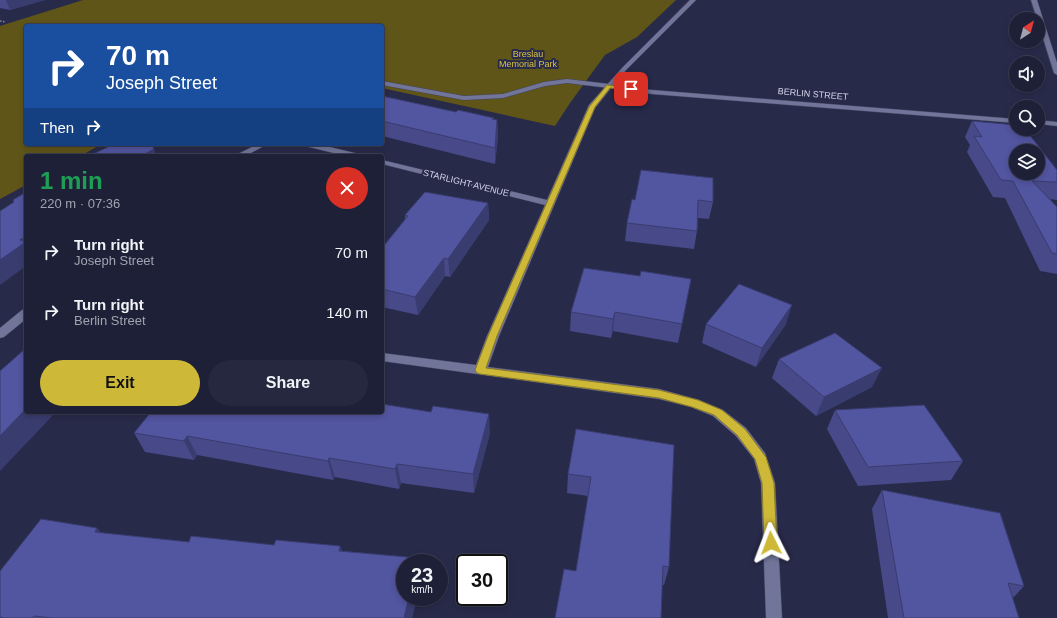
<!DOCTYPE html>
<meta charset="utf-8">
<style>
:root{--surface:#1e2038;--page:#262840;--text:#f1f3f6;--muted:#a1a3ae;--line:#3c3e53;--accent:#ceb837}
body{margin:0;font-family:Arial,sans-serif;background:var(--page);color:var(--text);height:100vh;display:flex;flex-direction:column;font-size:15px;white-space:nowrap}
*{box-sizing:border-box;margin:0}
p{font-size:13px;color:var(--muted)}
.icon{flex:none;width:22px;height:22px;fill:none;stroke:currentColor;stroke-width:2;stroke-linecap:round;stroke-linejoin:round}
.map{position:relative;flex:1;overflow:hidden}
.sheet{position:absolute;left:24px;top:154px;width:360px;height:260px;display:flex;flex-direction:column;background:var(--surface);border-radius:4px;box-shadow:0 2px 6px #0003,0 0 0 1px var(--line)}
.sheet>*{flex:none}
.top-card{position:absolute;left:24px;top:24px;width:360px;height:122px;border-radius:4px;box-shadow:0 2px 6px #0003,0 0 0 1px var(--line);background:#1a4fa0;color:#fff;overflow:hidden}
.needle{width:26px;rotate:36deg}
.controls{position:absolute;left:1009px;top:12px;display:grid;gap:8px}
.controls a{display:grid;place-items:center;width:36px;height:36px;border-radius:50%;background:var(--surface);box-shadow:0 2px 6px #0003,0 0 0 1px var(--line);font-size:20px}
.speed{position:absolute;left:396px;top:554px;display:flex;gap:8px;font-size:20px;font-weight:700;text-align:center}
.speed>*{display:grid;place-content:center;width:52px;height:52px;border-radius:50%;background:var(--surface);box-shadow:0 2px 6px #0003,0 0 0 1px var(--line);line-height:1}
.speed small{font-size:10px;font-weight:400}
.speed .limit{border:2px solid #111;border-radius:6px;background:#fff;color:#111}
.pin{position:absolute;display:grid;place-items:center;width:34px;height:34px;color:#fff;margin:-17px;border-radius:8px;box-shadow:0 2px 6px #0006}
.me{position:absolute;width:44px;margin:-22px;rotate:357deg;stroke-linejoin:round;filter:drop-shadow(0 0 3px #0008)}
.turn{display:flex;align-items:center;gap:14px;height:84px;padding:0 16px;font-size:18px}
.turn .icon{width:52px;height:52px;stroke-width:2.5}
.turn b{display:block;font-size:28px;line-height:34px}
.then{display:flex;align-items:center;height:38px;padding:0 16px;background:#0003;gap:8px;font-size:15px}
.round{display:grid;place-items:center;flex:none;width:42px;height:42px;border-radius:21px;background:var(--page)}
.head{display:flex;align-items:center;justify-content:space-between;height:68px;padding:0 16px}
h1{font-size:24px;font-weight:600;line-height:30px;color:#1e9e55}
.primary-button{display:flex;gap:8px;margin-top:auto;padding:8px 16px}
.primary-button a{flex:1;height:46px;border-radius:24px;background:var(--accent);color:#111;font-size:16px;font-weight:600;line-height:46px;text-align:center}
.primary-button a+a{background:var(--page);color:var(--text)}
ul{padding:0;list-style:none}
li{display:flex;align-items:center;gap:12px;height:60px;padding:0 16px}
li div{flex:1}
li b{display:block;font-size:15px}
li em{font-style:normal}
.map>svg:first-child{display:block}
</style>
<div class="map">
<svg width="1057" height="618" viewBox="0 0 1057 618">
<rect width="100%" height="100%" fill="#282a4a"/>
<path fill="#5f5519" d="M83,0H676L637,37L605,55L570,103L555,126L382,88V26H26V144H102L80,156H26V185L0,199V26Z"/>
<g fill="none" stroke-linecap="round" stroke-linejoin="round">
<g stroke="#43445f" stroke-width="1">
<path id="service" d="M567,79L609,84L612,86L609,88L567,83L545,86L503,98L464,100L382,85V81L464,96L503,94L544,82Z"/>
</g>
<g stroke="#43445f" stroke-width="1">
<g id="minor">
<path d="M690,0H696L626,70L614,85L652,90L1016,119V123L652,94L611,88L595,108L499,336L488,367L659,389L699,400L723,410L746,428L765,453L775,483L782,618H766L761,483L754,459L736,436L713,416L691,407L659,399L382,361V353L476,365L487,336L545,205L382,164V160L547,200L589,105L622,68Z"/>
<path d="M1038,120L1057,122V126L1038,124Z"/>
<path d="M258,144H268L245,156H234Z"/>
<path d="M304,144H317L359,154L360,156H346L305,146Z"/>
<path d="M26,309V319L4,337L0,338V328L22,310Z"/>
</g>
</g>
<g stroke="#43445f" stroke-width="1">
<path id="tertiary" d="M1031,0H1037L1057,63V75L1054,73Z"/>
</g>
<path stroke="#83869f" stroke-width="1.5" stroke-dasharray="1.5 1.5" stroke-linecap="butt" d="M0,21L6,22"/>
<use href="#service" fill="#717599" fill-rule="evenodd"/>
<use href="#minor" fill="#717599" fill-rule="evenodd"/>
<use href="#tertiary" fill="#717599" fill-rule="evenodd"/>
</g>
<g fill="#474989">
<path d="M0,0H45L10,10L0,8Z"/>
<path d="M382,96L456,112L494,118V119L497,120L498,136L495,164L382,136Z"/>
<path d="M972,121L1057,170V200L1050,199L1057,207V274L1040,271L1005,198L993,197L967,152L970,145L965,137Z"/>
<path d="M713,178V202L709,219L698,218L697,231L694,249L625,241L627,223L635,200Z"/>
<path d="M488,203L489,220L450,277L445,276L418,315L382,307V248L405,219V215Z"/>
<path d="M584,268L682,324L678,343L613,331L611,338L570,331L571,312Z"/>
<path d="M706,324H786L756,367L702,343Z"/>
<path d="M779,359L872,387L816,416L772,378Z"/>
<path d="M835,410L963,461L951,480L858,486L827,429Z"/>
<path d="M576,429L669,567L664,585L576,571L588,496L567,493L568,474Z"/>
<path d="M134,433H490L474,493L401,483L399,489L335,477L333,480L197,455L194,460L145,452Z"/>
<path d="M882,490L1024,586L1012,599L1019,618H888L872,509Z"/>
<path d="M97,528L101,533L189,542L274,545L340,546L342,551L418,558L419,563H405L417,597L412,618H0V571Z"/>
</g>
<g fill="#393c6f">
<path d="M6,0H45L10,10Z"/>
<path d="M497,120L498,136L495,164V148Z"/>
<path d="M154,149L156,156H141Z"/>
<path d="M488,203L489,220L450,277L448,259Z"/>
<path d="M26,236V266L0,285V260L20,240Z"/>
<path d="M444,258L445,276L418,315L415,297Z"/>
<path d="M792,305L786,324L756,367L762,348Z"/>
<path d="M615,312L613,331L611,338L613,319Z"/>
<path d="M882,368L872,387L816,416L824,397Z"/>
<path d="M26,409V412H56L0,471V436Z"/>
<path d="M489,414L490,433L474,493L473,474Z"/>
<path d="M187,436L197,455L194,460L184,441Z"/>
<path d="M329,458L335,477L333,480L328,461Z"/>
<path d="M397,464L401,483L399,489L395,469Z"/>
<path d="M97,528L111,547L95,532Z"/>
<path d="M340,546L347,565L339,551Z"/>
<path d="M409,597H417L412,618H404Z"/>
</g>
<g fill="#52559f" stroke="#393c6f" fill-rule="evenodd">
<path d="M382,96L456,112L458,110L494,118L492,119L497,120L495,148L382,121Z"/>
<path d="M972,121L1016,125V129H1025L1057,170V182L1032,181L1057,207V254L1052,253L1013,181L1001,180L974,136L982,137ZM1016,151H1038V173H1016Z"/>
<path d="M114,144H151L154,149L141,156H89Z"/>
<path d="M641,170L713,178V202L698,200L697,231L627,223L632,199L635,200Z"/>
<path d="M26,192V236L20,240L26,241V242L0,260V211L14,202L13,200Z"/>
<path d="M425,192L488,203L448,259L444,258L415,297L382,289V248L408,216L405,215Z"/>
<path d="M584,268L640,276L641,271L691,279L682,324L615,312L613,319L571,312Z"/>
<path d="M739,284L792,305L762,348L706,324Z"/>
<path d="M835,333L882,368L824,397L779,359Z"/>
<path d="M26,348V409L0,436V371Z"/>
<path d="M382,404L431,412L433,406L489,414L473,474L397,464L395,469L329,458L328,461L187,436L184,441L134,433L151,412H382Z"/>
<path d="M924,405L963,461L868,467L835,410Z"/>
<path d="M576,429L674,445L669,567L663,566L661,618H555L564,569L576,571L591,477L568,474Z"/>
<path d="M882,490L1000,513L1024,586L1008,583L1019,618H904Z"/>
<path d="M41,519L97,528L95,532L189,542L191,536L274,545L276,540L340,546L339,551L418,558L417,563H405V597H409L404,618H52L34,616L32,618H5L0,617V571Z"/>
</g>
<path fill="#ceb837" stroke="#867824" d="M607,85L631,87L633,89L631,91L610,88L595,107L497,336L486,368L659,390L698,400L722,410L745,429L766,457L774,483L777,543L775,547L771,549L766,547L764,543L762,483L755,459L737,435L714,415L692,407L659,398L480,374L477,373L475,370L488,336L589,107Z"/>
<g text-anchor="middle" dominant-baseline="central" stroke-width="4" stroke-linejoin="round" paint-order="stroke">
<g font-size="9" fill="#d9c341" stroke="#282a4a">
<text x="528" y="54">Breslau<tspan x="528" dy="10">Memorial Park</tspan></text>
</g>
<g font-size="9" fill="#d1d4e8" stroke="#282a4a">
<text transform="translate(813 94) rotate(5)">BERLIN STREET</text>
<text transform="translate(466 183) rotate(14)">STARLIGHT AVENUE</text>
</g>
</g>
</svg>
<div class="controls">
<a><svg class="needle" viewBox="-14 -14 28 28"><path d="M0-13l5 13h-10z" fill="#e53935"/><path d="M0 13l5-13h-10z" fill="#a1a3ae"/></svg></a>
<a><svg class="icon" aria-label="sound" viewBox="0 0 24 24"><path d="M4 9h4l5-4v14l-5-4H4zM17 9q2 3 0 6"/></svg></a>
<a><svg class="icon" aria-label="search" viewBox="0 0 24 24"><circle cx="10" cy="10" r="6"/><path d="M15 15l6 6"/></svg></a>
<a><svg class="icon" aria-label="layers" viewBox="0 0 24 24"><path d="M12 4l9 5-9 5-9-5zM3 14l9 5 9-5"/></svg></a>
</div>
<div class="speed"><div>23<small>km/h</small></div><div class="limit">30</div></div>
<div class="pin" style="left:631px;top:89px;background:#d93025"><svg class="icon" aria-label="arrive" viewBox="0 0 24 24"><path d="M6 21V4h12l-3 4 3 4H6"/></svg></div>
<svg class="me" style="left:771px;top:543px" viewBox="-20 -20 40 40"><path d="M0-17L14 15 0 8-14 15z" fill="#ceb837" stroke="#fff" stroke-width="4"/></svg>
<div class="top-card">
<div class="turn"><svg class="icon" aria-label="right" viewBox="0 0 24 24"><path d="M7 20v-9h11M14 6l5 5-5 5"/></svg><div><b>70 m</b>Joseph Street</div></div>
<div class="then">Then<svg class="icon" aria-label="right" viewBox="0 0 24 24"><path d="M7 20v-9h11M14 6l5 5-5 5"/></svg></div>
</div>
<section class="sheet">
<div class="head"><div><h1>1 min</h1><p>220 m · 07:36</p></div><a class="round" style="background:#d93025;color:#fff"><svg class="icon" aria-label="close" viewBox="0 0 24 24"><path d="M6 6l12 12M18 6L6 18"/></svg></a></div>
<ul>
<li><svg class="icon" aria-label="right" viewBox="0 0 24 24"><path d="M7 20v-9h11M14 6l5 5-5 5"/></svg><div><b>Turn right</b><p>Joseph Street</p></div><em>70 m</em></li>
<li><svg class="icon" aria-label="right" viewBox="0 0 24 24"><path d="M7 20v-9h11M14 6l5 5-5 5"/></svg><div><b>Turn right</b><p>Berlin Street</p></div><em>140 m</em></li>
</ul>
<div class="primary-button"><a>Exit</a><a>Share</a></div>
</section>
</div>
